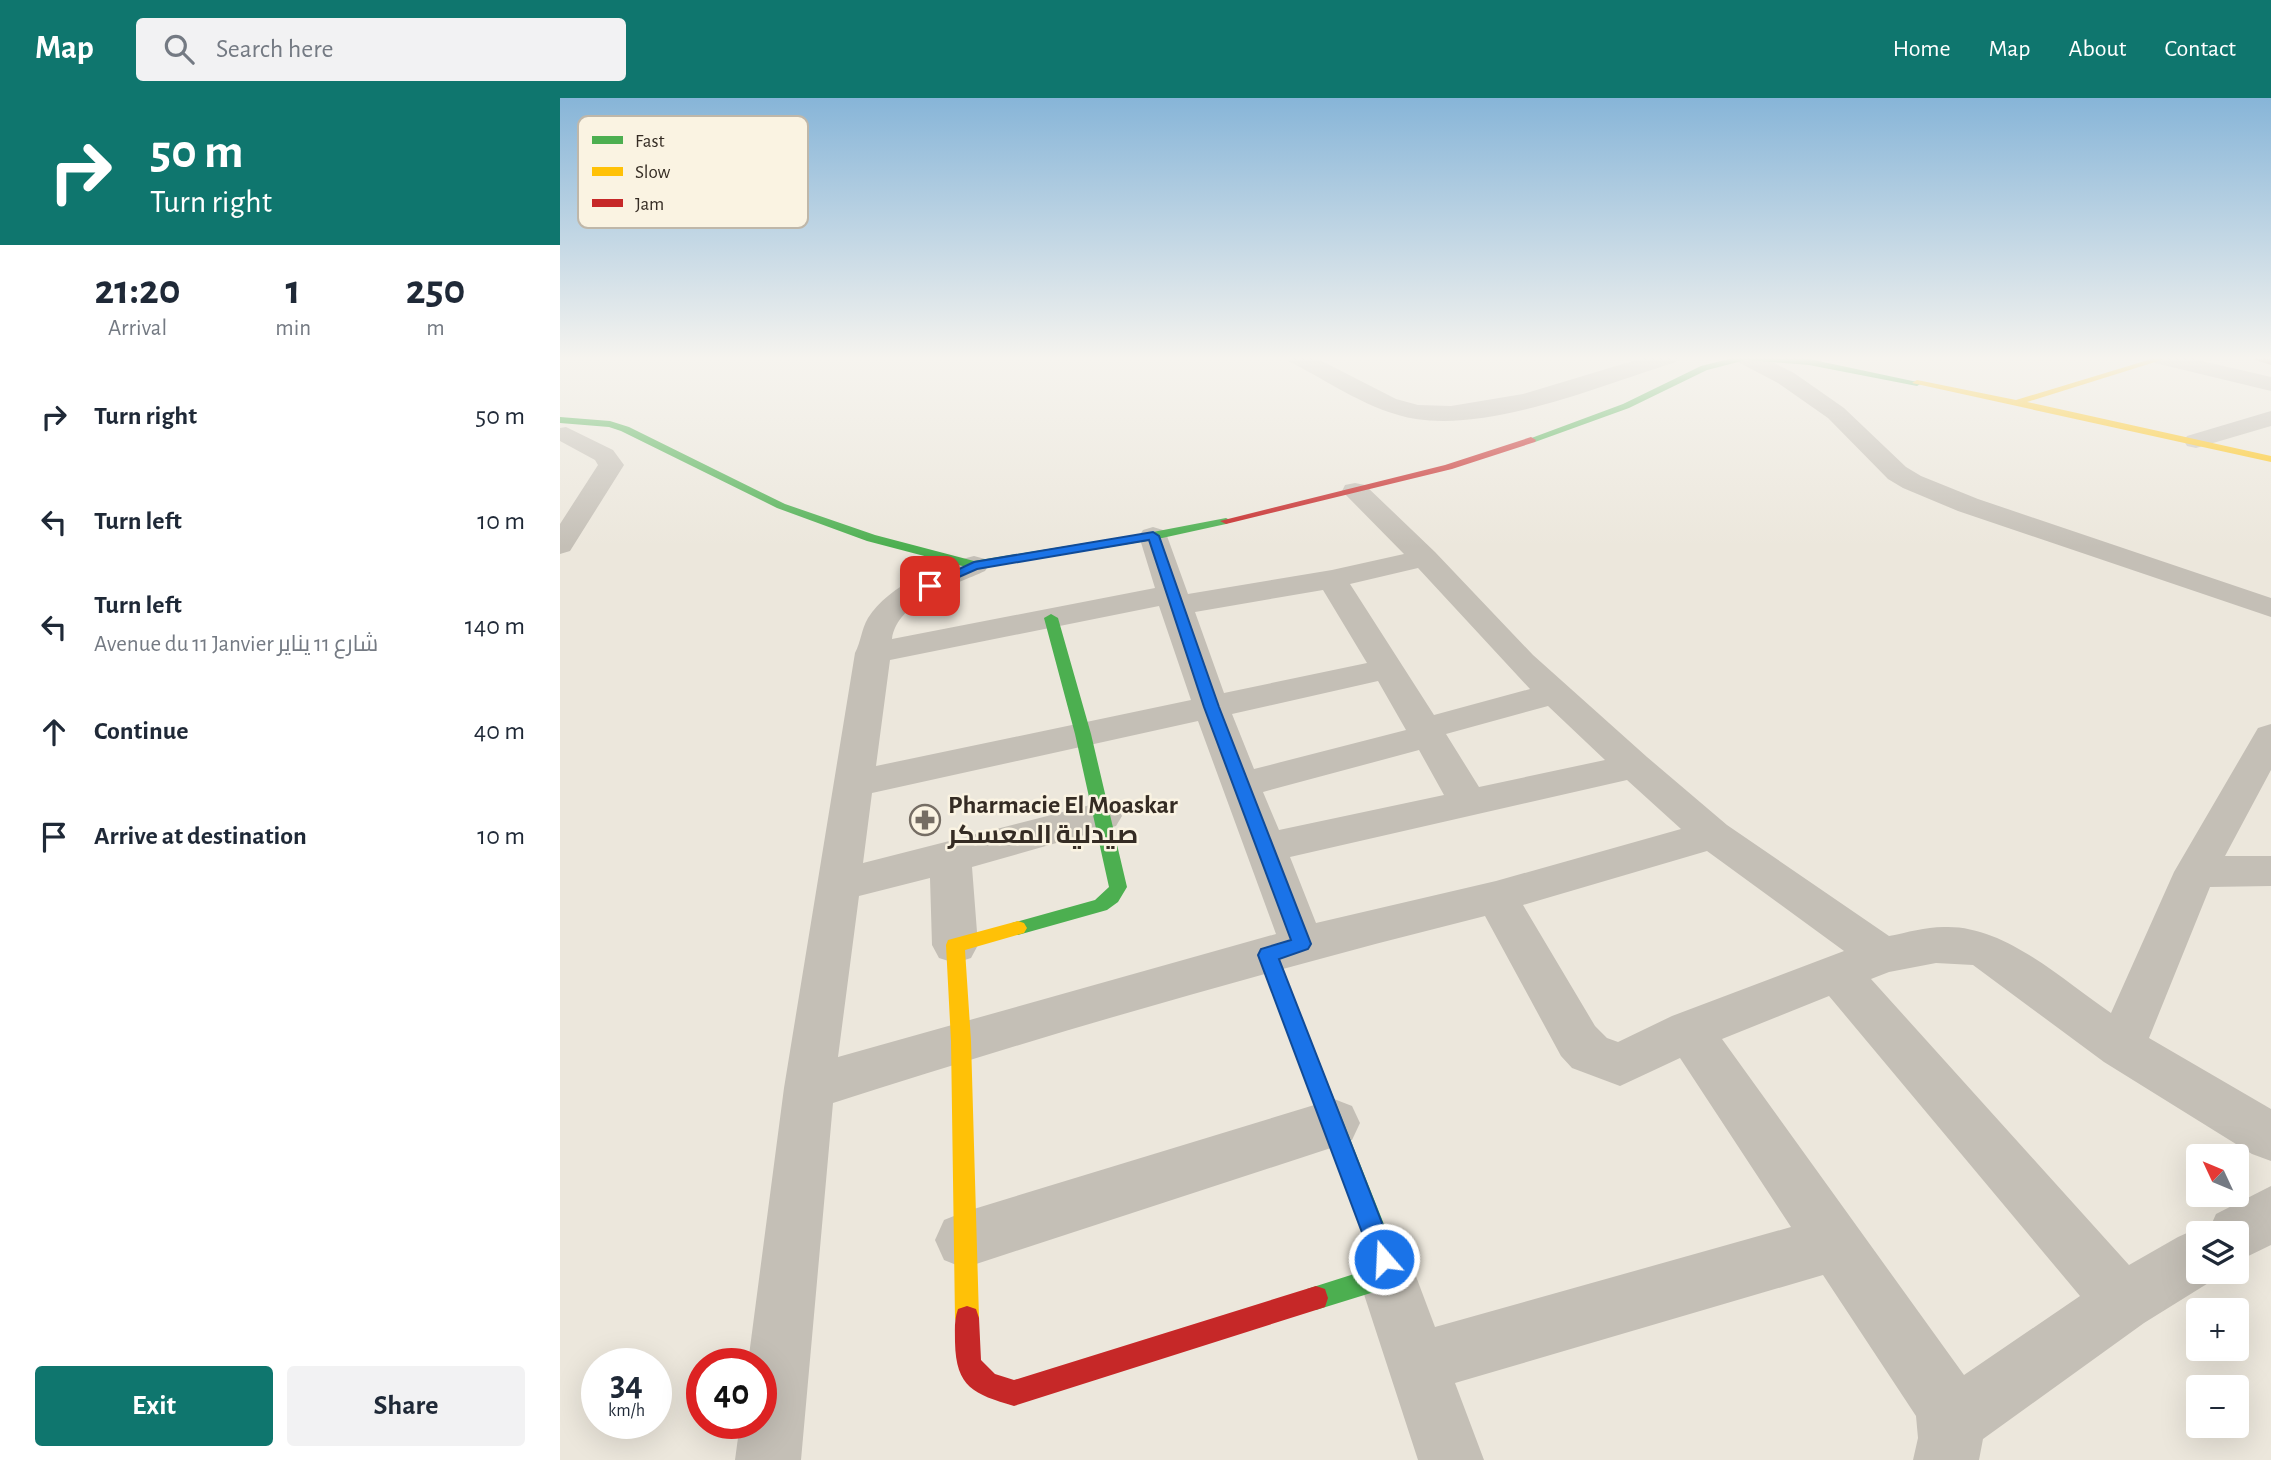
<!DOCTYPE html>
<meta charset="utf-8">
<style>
:root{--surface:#fff;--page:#f2f2f3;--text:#1f2937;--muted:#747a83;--accent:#0f766e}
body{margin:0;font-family:"Alegreya Sans",Cairo,sans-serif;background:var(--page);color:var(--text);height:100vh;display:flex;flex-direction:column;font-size:26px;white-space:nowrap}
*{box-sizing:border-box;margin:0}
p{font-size:23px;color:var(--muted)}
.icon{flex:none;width:38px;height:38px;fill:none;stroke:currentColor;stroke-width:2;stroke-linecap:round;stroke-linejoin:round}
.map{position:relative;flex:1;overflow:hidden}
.side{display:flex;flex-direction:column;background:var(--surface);width:560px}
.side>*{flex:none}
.top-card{background:#0f766e;color:#fff;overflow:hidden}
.needle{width:46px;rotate:314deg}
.fabs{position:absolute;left:1626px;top:1046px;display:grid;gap:14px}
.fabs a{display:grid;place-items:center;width:63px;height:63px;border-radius:7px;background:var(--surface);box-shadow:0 7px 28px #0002;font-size:35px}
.speed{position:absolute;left:21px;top:1250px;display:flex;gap:14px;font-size:35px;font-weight:700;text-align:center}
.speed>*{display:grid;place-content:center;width:91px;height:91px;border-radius:50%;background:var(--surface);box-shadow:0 7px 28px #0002;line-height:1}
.speed small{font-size:18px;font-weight:400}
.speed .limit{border:10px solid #d22;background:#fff;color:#111}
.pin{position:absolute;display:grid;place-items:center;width:60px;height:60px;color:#fff;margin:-30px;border-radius:14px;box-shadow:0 4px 10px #0006}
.me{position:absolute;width:77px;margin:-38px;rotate:341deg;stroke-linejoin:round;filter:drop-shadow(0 0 5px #0008)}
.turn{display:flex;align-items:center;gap:24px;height:147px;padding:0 35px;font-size:32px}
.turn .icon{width:91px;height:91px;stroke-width:2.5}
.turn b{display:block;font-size:49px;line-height:60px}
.eta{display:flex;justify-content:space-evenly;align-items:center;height:119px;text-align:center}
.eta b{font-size:42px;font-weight:700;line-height:49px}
.cta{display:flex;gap:14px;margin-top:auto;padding:14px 35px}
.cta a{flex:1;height:80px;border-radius:7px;background:var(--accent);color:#fff;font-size:28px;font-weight:700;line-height:80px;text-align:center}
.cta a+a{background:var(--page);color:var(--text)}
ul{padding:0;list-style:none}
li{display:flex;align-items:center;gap:21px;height:105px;padding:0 35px}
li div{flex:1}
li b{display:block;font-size:26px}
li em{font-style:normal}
header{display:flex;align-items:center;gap:42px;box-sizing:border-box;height:98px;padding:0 35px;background:var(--accent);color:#fff}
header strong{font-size:33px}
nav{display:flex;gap:38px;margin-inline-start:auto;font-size:24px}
.search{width:490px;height:63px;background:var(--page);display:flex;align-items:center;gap:18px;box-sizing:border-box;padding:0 24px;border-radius:7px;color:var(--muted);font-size:26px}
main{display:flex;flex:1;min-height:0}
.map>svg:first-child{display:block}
</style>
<header>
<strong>Map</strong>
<div class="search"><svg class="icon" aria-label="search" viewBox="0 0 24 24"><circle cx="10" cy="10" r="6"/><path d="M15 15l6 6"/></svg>Search here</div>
<nav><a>Home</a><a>Map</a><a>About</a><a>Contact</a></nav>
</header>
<main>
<section class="side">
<div class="top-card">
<div class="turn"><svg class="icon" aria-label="right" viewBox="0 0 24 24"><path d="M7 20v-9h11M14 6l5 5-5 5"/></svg><div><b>50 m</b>Turn right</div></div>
</div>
<div class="eta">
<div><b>21:20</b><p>Arrival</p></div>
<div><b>1</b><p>min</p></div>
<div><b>250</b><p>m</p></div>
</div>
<ul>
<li><svg class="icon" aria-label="right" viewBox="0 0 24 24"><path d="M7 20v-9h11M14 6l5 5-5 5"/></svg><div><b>Turn right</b></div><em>50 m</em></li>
<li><svg class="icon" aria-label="left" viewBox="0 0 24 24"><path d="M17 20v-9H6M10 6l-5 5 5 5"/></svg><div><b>Turn left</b></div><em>10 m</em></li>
<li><svg class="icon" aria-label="left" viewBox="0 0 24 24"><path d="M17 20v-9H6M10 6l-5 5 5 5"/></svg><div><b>Turn left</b><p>Avenue du 11 Janvier شارع 11 يناير</p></div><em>140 m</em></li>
<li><svg class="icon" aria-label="ahead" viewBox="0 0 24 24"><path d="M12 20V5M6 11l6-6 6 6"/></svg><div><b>Continue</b></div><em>40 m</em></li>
<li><svg class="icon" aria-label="arrive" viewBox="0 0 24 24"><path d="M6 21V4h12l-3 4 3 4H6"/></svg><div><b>Arrive at destination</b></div><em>10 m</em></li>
</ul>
<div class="cta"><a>Exit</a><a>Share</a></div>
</section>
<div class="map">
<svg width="1711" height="1362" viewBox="0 0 1711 1362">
<rect width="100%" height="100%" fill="#ece7dc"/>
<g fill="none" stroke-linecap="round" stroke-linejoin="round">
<g fill="#c4bfb6" fill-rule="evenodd">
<path d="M727,259H754L836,301L858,307L891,308L963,296L1086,259H1119L1116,264C1042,287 934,333 856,321C811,314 770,284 730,264Z"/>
<path d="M1175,259H1202L1234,275L1284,310L1346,369L1361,378L1418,401L1711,500V519L1398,413L1343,390L1328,381L1268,320L1218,285L1178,264Z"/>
<path d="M1593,259H1625L1711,279V293L1595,265Z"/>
<path d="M1711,313V328L1636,350L1627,348L1624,343L1627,338Z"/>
<path d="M6,329L53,352L64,367L10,453L0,456V426L38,367L35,362L0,343V330Z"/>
<path d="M795,385L805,387L875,454L973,557L1087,659L1167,727L1329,838C1349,834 1368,828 1388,829C1447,829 1504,883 1551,915L1614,774L1698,630L1711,626V672L1665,758H1711V788L1650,789L1589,940L1711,1011V1063L1692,1056L1544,964L1413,867L1376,865L1329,874L1311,881L1569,1167L1618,1139L1638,1130L1648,1134L1656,1116L1711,1088V1147L1676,1164V1136H1638V1174H1661L1658,1179L1584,1225L1423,1341L1419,1362H1353L1358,1340L1356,1318L1263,1177L895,1285L924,1362H858L798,1178L806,1157L827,1149L848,1157L875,1229L1231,1129L1120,960L1060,988L1012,970L1001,958L925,818C705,873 488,936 273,1005L241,1362H175L180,1325H201V1265H188L224,990L295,555C301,544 301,532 308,520C329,487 378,467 414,458L425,461L429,467L425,473C395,487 337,503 332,541L595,490L579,438L583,432L593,429L603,432L607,438L628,496L772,472L844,456L782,393L785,387ZM858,470L970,591L874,617L790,486ZM763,492L807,565L664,595L635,514ZM599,508L631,602L316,668L330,562ZM818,583L846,632L694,671L672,616ZM988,608L1045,662L919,689L886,636ZM638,623L716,836L278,959L299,798L370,780L372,847L379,860L395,865L411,860L418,847L412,769L556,728L562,718L556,708L542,704L303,765L312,695ZM859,652L884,697L719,732L703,694ZM1067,682L1121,731L936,783L756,825L730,759ZM1147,753L1284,853L1112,918L1058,944L1047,940L1035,928L963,807ZM1269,898L1520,1198L1404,1277L1162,941Z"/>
<path d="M774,1001L792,1008L800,1025L792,1042L774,1049L404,1170L384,1162L375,1142L384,1122L404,1114Z"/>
</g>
<g fill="#4caf50" fill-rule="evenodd">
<path d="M1177,259L1249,261L1362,285L1357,288L1249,267L1186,262L1147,272L1069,310L975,344L966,342L1063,306L1141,268Z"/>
<path d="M0,319L50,323L69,329L225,406L315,437L414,463L593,434L666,420L672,423L666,426L593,442L414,471L307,443L217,410L61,333L49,329L0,325Z"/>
<path d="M491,516L498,520L531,636L567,789L558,804L547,812L458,837L452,835L449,830L452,825L535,802L549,789L515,636L484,520Z"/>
<path d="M708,850L715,852L717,857L833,1149L839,1178L835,1186L827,1190L756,1212L747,1209L744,1200L747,1191L813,1170L809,1149L699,857L701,852Z"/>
</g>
<g fill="#ffc107" fill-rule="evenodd">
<path d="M1598,259H1611L1467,304L1711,358V364L1352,285L1357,282L1456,302Z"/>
<path d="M458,823L464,825L467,830L464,835L405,852L411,943L419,1220L416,1229L407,1232L398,1229L395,1220L391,943L386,847L388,842Z"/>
</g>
<g fill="#c62828" fill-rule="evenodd">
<path d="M971,339L976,342L975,344L892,371L666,426L660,423L885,367Z"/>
<path d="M756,1188L765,1191L768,1200L765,1209L756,1212L454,1308C414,1296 396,1290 395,1244C395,1232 394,1222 398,1211L407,1208L416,1211L419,1220L421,1262L435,1276L454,1282Z"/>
</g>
</g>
<path fill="#a69686" d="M1686,259H1711V267Z"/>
<linearGradient id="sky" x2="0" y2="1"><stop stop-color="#87b5d8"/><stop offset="0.58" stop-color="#f6f4ef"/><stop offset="1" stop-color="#f6f4ef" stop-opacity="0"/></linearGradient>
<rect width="1711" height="449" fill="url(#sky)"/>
<path fill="#1a73e8" stroke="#114b97" stroke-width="2" d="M593,434L599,438L659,609L751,846L748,851L719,861L836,1161L832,1169L824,1173L815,1169L698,857L701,851L731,842L644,609L589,442L417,471L374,490H365L363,488L414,464Z"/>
<defs>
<g id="pharmacy-ring" transform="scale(1.575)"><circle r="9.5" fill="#faf3e2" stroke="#756d64" stroke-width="1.5"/><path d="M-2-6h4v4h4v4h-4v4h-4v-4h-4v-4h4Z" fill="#756d64"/></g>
</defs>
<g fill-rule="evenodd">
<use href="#pharmacy-ring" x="365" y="722"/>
</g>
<g text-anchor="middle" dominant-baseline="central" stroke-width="5" stroke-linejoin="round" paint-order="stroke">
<g font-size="26" font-weight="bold" fill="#352c24" stroke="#faf3e2" text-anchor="start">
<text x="388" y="707">Pharmacie El Moaskar<tspan x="388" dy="30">صيدلية المعسكر</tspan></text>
</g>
</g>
<rect x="18" y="18" width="230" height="112" rx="10" fill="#faf3e2" stroke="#bfb7a9" stroke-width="2"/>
<rect x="32" y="38" width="31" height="8" fill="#4caf50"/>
<rect x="32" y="69" width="31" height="9" fill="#ffc107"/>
<rect x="32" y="101" width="31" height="8" fill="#c62828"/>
<g font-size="19" fill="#352c24">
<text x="75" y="49">Fast</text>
<text x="75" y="80">Slow</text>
<text x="75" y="112">Jam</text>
</g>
</svg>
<div class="fabs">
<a><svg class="needle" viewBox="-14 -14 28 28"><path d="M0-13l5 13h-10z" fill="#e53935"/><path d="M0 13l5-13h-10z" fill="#747a83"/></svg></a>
<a><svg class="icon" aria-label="layers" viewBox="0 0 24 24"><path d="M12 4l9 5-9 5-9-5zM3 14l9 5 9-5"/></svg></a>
<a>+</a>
<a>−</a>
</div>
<div class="speed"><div>34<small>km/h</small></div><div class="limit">40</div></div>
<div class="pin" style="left:370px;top:488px;background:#d93025"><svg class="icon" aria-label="arrive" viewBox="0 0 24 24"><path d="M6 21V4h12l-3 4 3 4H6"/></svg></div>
<svg class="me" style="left:824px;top:1161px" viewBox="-20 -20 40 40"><circle r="17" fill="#1a73e8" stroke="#fff" stroke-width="3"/><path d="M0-11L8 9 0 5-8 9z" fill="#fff"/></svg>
</div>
</main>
